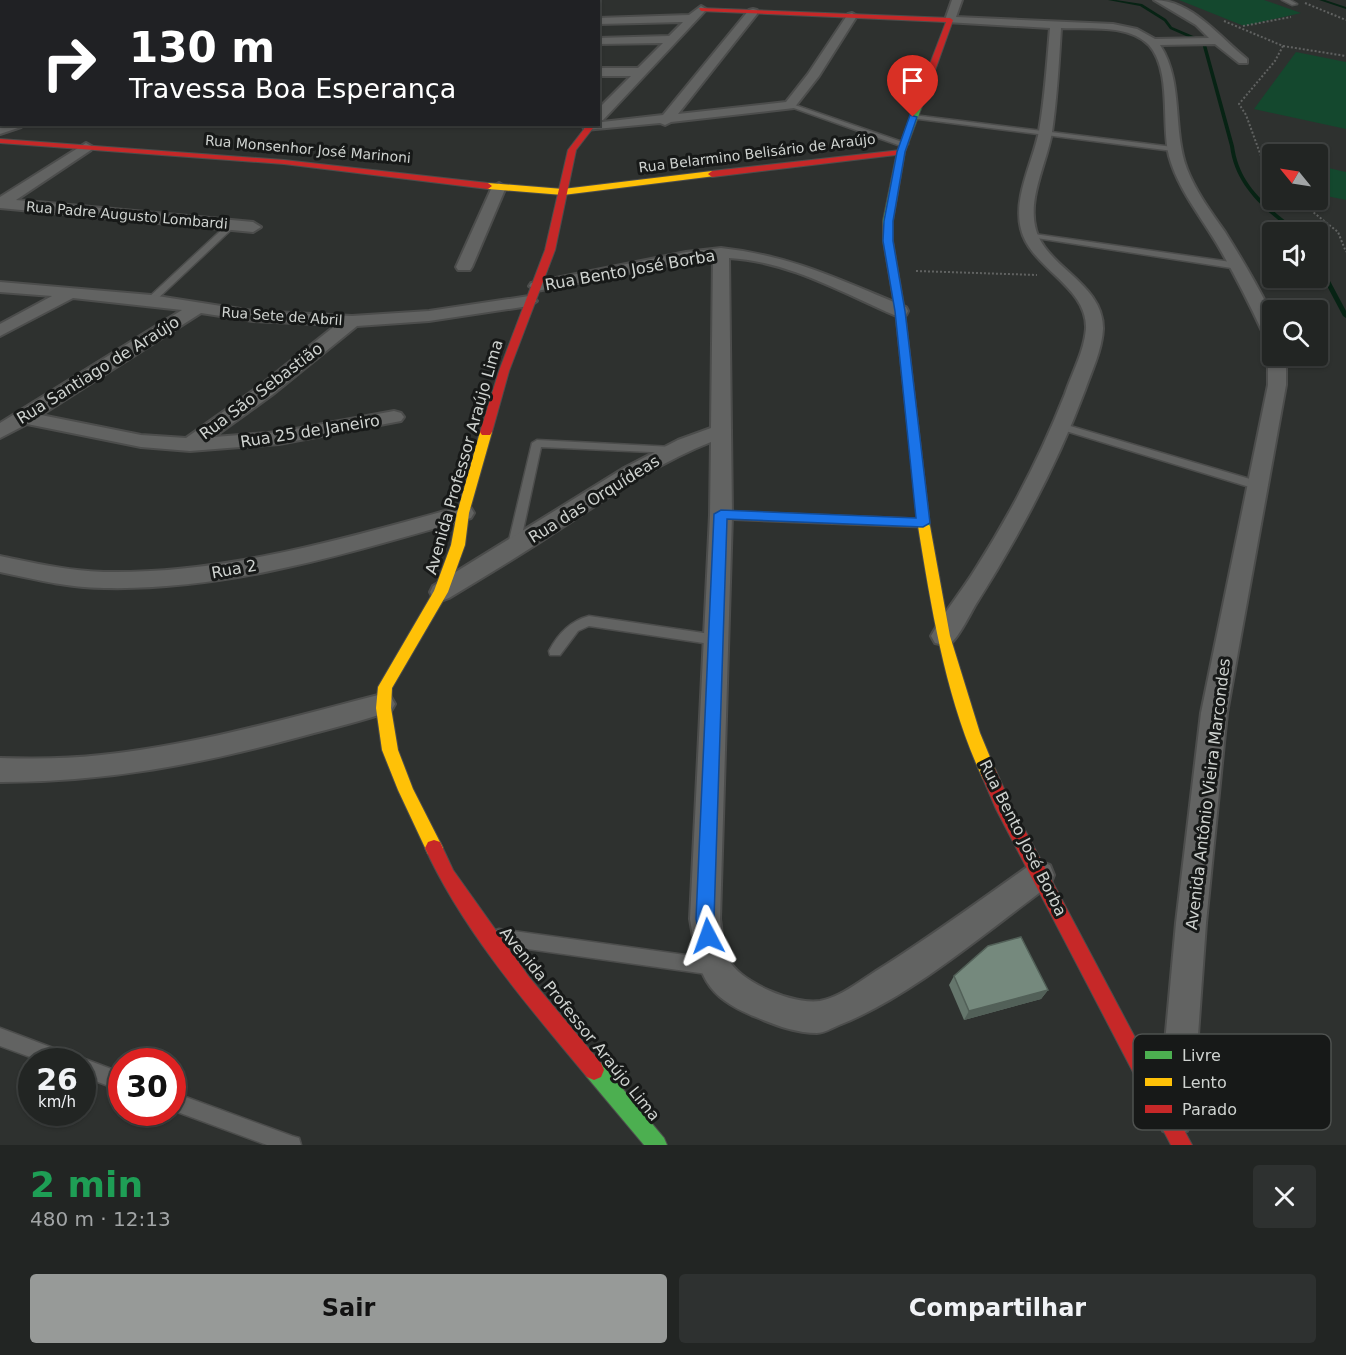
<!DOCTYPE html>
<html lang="pt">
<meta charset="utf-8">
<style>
:root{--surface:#222523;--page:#2e3130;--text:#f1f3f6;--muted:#a2a5a6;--line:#3f4241;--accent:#979a98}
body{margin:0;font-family:"DejaVu Sans",sans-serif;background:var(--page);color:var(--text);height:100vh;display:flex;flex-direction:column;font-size:22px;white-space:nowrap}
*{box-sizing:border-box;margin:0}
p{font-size:20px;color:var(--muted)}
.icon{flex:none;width:33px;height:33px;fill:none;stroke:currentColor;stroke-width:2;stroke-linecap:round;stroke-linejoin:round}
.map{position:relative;height:1145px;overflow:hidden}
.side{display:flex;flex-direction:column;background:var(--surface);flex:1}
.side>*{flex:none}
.banner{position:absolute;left:0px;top:0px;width:600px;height:126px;box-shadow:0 2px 4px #0004,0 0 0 2px var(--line);background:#202124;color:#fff;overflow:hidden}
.needle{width:39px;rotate:300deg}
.controls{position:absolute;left:1262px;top:144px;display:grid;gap:12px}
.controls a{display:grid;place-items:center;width:66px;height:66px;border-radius:6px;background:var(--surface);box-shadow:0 2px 4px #0004,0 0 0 2px var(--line);font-size:30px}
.speed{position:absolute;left:18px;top:1048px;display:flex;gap:12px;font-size:30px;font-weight:700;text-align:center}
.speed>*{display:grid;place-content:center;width:78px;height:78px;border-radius:50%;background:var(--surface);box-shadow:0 2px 4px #0004,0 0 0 2px var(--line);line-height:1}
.speed small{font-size:15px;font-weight:400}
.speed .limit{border:9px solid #d22;background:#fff;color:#111}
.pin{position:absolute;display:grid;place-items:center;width:51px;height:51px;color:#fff;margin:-62px -26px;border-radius:50% 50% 50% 0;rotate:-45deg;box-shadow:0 0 6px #0007}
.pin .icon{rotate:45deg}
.me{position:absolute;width:66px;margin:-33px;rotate:356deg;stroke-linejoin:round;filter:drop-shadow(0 0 4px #0008)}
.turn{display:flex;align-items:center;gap:21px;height:126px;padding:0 30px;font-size:27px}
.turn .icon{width:78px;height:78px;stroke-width:2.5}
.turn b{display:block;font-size:42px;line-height:51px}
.round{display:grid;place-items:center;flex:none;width:63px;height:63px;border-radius:6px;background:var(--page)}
.overview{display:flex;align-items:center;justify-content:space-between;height:102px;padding:0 30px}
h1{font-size:36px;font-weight:800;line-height:45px;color:#1e9e55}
.primary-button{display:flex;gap:12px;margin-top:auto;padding:12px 30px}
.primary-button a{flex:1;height:69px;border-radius:6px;background:var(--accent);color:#111;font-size:24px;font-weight:800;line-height:69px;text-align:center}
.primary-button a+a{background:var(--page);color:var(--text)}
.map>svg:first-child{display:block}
</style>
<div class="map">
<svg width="1346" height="1145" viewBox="0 0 1346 1145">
<rect width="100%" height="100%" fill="#2e312f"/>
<g fill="#14482e">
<path d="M1179,0H1264L1301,13L1244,26Z"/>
<path d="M1296,52L1346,62V129L1254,109Z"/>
<path d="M1324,167L1346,172V200L1317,194V185Z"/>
</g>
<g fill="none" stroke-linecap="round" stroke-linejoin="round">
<g fill="#072314" fill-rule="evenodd">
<path d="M1108,0H1116L1142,4L1166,19L1172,27L1205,41L1234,146C1238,176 1254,194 1277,214C1284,220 1293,226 1298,232H1293C1264,209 1235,186 1230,146L1202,43L1170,29L1164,21L1140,6Z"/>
<path d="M1319,0H1325L1346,7V9Z"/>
<path d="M1317,260L1320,262L1346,311V318L1343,316L1317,267Z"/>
</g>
<g stroke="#4c4d4c" stroke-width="3">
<g id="lane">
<path d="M1282,0H1290L1297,4L1292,5Z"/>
<path d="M788,104H792L908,144L901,146L788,106Z"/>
<path d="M913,115L1173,147L1177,149L1173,151L911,118V116Z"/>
<path d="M229,223L236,225L154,302H148V298Z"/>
<path d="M1027,233L1238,263L1242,266L1238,269L1030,237L1026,235Z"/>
<path d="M1060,423L1260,482L1262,485L1256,489L1056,428L1055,426L1056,424Z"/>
<path d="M537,440L673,447L678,450L673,453L541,447L519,549L513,553L507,549L532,443Z"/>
<path d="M721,511L922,519L928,523L922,527L721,519L715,515Z"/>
<path d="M589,616L717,635L722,636L723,640L722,644L717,645L589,626L578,631L560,655H550L549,651C558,634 570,621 589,616Z"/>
<path d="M499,929L714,959L720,961L722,967L720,973L714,975L499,945L493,943L491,937L493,931Z"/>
<path d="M0,1028L74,1056L76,1061L82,1058L122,1073V1091L82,1076V1062H44L0,1046Z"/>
<path d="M172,1092L292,1136L299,1138L301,1145H267L172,1110Z"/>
</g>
</g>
<g stroke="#4c4d4c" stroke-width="4">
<g id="street">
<path d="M17,0H29L16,2Z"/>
<path d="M109,0H120L108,2Z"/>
<path d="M216,0H228L215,2Z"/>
<path d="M292,0H309L310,2H293Z"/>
<path d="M952,0H962L956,17L1113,24L1137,29L1155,39L1209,38L1196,25L1154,0C1192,0 1219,37 1247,59V63H1239L1215,44L1160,45C1184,82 1172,129 1187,169C1196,192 1211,212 1225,232C1240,256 1255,281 1268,307L1272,315V338L1266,337L1263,333C1249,303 1234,273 1217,244C1200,215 1178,189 1169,156C1161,124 1172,71 1149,45C1129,24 1088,29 1061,28C1059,63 1057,98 1052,132C1047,163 1027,198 1036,230C1047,268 1104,284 1103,329C1102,350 1092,370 1085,390C1057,465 1019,536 976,604C970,614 960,635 952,642C946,647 940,644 935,643L931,636C944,612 962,591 976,568C1011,513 1041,455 1065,394C1072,373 1084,352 1086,329C1088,286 1030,268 1021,229C1013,197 1033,162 1039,131C1045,97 1047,62 1050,28L946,22L945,20Z"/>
<path d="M701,6L706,9L705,11L603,120L598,121V109L631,76H598V68H638L663,43L598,44V38L669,36L683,22L598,24V18L689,15Z"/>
<path d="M0,7H2L0,14Z"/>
<path d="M753,9L757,10V14L678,114L786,102L808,74L848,14L852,13L857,16L819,76L794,108L671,122L665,125L660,123L585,130L583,127L585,124L663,115L749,10Z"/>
<rect x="0" y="35" width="2" height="7"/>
<path d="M22,124L21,127L0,134V125Z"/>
<path d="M86,143L93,147L91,150L16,200L253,222L261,227L253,232L0,208V197Z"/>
<path d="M499,183L506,187L472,267L470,270H458L456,267L492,187Z"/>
<path d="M721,248C793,256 840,280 906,307L908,311L906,315H894C841,292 787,261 729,258L732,515L720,919C722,931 722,949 728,959C741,983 794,1005 820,1001C840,997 859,982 876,971C929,938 979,901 1030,865L1040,861L1050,865L1054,875L1050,885C987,931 911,997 839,1025C832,1028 824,1033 817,1033C796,1033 775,1025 756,1017C701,995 699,972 690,919L710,515L711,442C655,464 606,499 555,532C521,555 485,576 449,598L441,601L433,598L430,592L433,586L624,468L678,440L711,428L713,258L673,264L537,291L529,286L531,283L686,252Z"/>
<path d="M0,282L151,295L253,311L352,316L429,311L529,296L537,301L529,306L429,321L357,326L272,395L214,437L279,432L394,411L401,413L404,417L401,421L279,444L190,451L141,447L27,424L0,438V423L182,310L73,298L0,336V324L52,296L0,292ZM201,313L253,321L336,325L258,387L186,438L141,435L41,415Z"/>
<path d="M1272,352V356H1286V385L1227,713L1206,923L1192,1119L1187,1131L1175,1136L1163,1131L1158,1119L1176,923L1201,713L1268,385V356Z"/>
<path d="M463,506L471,508L474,513L471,518C351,552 229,591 104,588C69,588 34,579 0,572V556C34,563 69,571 104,572C227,574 346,538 463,506Z"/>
<path d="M382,694L391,697L395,704L391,711C362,721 332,728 303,736C200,764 107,782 0,782V758C34,759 67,759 101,755C196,745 289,718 382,694Z"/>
</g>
</g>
<g stroke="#4c4d4c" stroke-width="2">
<g id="fast">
<path d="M921,88L928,90L905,152L893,221V241L905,311L930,526L924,531L918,526L895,311L883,241V221L897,152Z"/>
<path d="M594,1060L601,1063L664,1138L667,1145H644L587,1077L584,1070L587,1063Z"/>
</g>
</g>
<g stroke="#4c4d4c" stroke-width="2">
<g id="slow">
<path d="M712,171L715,172V176L563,195L488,189L484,186L488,183L563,189Z"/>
<path d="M486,428L492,432L469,513L465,545L448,592L392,688L391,708L398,750L413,789L443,848L440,854L434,856L428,854L398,790L382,750L376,708L378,687L434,591L451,545L457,513L480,432Z"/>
<path d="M924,521L930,526L950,636L980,733L997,774L995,779L989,781L983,779C946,700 932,612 918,526Z"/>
</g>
</g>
<g stroke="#4c4d4c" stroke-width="2">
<g id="jam">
<path d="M699,8L950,18L953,20L928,90L924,92L920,90L946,22L701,11Z"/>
<path d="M588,124H596L576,150L555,250L509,371L492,432L490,435H482L480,432L499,371L545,250L568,150Z"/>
<path d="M0,139L284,160L488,183L492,186L488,189L284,164L0,143Z"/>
<path d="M901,150L905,152L904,154L712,177L708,174L712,171Z"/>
<path d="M989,767L995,769L1009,800L1192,1145H1171L996,809L981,774L983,769Z"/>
<path d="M434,840L440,842L453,870L529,977L601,1063L604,1070L601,1077L594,1080L587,1077C529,1007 463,931 425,848L428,842Z"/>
</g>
</g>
<g stroke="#606261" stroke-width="2" stroke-dasharray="2 2" stroke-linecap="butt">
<path d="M1305,3L1346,20"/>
<path d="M1224,21L1283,46L1275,61L1239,104L1246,115L1268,175L1272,178"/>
<path d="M1243,26L1291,17"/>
<path d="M1283,46L1346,56"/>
<path d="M1298,200L1338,232L1346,252"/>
<path d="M916,271L1037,275"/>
</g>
<use href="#lane" fill="#626362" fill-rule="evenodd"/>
<use href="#street" fill="#626362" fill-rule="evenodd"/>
<use href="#fast" fill="#4caf50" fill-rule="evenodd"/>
<use href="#slow" fill="#ffc107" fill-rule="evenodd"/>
<use href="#jam" fill="#c62828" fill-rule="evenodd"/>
</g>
<path fill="#65766c" d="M954,976L1048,990L1041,999L964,1020L949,985Z"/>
<path fill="#526058" d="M1048,990L1041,999L964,1020L969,1011Z"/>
<path fill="#75897d" stroke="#526058" stroke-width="1.5" d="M1021,937L1048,990L969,1011L954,976L988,946Z"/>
<path fill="#1a73e8" stroke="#114b97" stroke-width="1.5" d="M910,115L917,117L905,152L893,221V241L905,311L930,523L923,527L727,519L714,919L717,936L714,943L708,945L701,943L696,919L714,514L721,510L916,518L895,311L883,241L884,221L897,152Z"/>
<g text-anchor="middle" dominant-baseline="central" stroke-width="6" stroke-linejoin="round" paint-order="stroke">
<g font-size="14" fill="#cfd3d0" stroke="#171918">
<text transform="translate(308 149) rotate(5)">Rua Monsenhor José Marinoni</text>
<text transform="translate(757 153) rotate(-7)">Rua Belarmino Belisário de Araújo</text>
<text transform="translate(127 215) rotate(5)">Rua Padre Augusto Lombardi</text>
<text transform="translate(282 316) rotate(4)">Rua Sete de Abril</text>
</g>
<g font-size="16" fill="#cfd3d0" stroke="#171918">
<text transform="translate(630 270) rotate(-10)">Rua Bento José Borba</text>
<text transform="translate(98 370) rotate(-32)">Rua Santiago de Araújo</text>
<text transform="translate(261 391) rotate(-37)">Rua São Sebastião</text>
<text transform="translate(310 431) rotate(-9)">Rua 25 de Janeiro</text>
<text transform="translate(464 457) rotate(-74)">Avenida Professor Araújo Lima</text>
<text transform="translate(594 499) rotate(-32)">Rua das Orquídeas</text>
<text transform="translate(234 569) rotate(-10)">Rua 2</text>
<text transform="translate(1208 794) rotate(-83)">Avenida Antônio Vieira Marcondes</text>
<text transform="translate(1023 838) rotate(63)">Rua Bento José Borba</text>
<text transform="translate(580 1024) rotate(51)">Avenida Professor Araújo Lima</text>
</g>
</g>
<rect x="1133" y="1034" width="198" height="96" rx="9" fill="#171918" stroke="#4e514f" stroke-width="1.5"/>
<rect x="1145" y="1051" width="27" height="8" fill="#4caf50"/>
<rect x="1145" y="1078" width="27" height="8" fill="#ffc107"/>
<rect x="1145" y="1105" width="27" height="8" fill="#c62828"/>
<g font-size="16" fill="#cfd3d0">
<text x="1182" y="1061">Livre</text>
<text x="1182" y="1088">Lento</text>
<text x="1182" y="1115">Parado</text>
</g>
</svg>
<div class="controls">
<a><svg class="needle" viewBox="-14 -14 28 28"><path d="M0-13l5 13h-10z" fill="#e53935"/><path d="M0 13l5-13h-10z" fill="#a2a5a6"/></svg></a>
<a><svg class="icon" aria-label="sound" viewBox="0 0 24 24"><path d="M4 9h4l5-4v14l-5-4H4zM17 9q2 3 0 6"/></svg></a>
<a><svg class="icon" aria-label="search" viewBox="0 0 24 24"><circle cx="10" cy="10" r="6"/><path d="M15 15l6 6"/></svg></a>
</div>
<div class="speed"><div>26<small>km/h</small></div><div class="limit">30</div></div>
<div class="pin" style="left:913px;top:117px;background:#d93025"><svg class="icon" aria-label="arrive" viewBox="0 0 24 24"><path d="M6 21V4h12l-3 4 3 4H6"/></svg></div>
<svg class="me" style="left:708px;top:936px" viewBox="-20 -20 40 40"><path d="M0-17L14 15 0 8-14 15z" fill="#1a73e8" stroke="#fff" stroke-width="4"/></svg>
<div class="banner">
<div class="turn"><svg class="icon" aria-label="right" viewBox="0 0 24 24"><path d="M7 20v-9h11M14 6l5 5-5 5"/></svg><div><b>130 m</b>Travessa Boa Esperança</div></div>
</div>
</div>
<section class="side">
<div class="overview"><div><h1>2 min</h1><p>480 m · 12:13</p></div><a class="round"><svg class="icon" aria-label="close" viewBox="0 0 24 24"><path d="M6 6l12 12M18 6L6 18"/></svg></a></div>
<div class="primary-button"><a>Sair</a><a>Compartilhar</a></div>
</section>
